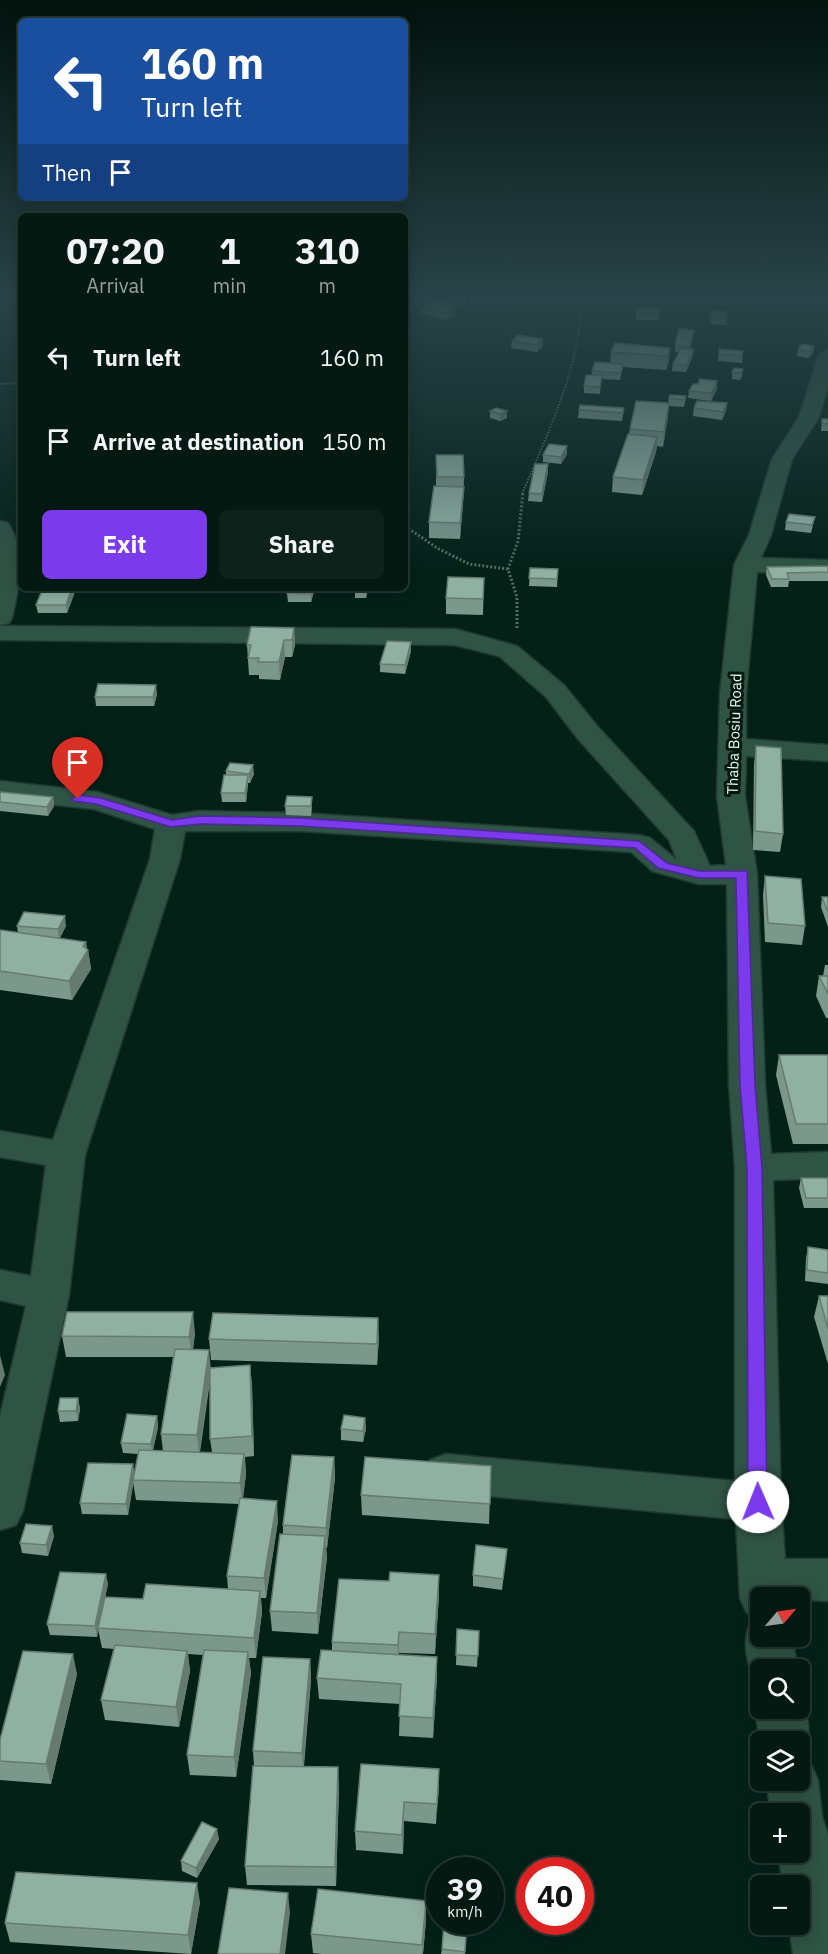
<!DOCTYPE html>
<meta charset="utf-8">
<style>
:root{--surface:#031912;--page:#0d221b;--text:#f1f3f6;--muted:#97a09f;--line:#243832;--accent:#7c3aed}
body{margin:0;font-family:"IBM Plex Sans",sans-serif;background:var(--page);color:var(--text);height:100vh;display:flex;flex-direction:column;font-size:22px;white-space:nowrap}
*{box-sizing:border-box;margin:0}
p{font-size:20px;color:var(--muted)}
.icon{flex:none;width:33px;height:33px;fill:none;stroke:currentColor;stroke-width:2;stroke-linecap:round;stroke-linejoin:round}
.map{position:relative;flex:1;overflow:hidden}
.details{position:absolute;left:18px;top:213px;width:390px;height:378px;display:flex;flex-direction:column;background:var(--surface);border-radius:9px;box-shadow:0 3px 15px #0003,0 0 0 2px var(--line)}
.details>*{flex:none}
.hud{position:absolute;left:18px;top:18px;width:390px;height:183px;border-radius:9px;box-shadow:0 3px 15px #0003,0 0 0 2px var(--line);background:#1a4fa0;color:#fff;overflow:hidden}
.needle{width:39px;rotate:61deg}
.fabs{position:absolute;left:750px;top:1587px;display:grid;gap:12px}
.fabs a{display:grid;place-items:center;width:60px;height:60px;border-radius:9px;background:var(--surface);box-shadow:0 3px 15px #0003,0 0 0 2px var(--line);font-size:30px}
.speed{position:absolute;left:426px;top:1857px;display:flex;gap:12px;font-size:30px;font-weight:700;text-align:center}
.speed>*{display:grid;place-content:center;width:78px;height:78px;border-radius:50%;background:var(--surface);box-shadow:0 3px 15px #0003,0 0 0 2px var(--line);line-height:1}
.speed small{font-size:15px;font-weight:400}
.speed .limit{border:9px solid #d22;background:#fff;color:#111}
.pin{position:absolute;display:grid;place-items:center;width:51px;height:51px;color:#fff;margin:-62px -26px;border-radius:50% 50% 50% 0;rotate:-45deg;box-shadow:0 0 6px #0007}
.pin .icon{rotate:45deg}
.me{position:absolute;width:66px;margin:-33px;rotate:359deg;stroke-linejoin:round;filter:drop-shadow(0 0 4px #0008)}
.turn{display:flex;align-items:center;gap:21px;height:126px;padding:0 24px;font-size:27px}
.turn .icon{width:78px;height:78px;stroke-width:2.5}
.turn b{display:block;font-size:42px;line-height:51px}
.then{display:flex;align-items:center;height:57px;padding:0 24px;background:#0003;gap:12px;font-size:22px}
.eta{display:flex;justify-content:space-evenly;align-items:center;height:102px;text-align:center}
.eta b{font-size:36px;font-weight:700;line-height:42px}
.button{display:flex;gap:12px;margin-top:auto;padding:12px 24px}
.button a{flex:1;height:69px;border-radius:9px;background:var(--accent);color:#fff;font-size:24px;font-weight:700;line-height:69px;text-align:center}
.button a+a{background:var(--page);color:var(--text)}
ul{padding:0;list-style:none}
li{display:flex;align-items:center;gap:18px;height:84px;padding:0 24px}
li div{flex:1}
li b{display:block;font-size:22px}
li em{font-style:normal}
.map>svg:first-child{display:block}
</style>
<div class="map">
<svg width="828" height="1954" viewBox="0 0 828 1954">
<rect width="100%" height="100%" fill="#042118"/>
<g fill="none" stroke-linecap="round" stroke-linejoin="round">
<g stroke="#1f3b32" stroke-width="3">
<g id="minor">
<path d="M828,349V386L819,417L792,459L771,535L761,558L828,560V574L757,572L746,694V739L828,745V761L746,756L745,796L757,874L765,1085L771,1154L828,1152V1178L773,1180L781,1502L785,1559H828V1601L760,1598V1636H792L798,1670H760V1687L757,1686C747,1664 741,1643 751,1621L760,1617L747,1613L740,1598L736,1519L446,1492L430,1486L424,1473L430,1460L446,1454L735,1481V1168L729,1085L727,884H699L652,871L631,852L300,831H185L180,859L85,1155L69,1295L23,1511L16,1525L0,1530V1416L26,1306L0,1300V1270L31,1276L46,1165L0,1157V1131L53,1140L150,859L155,829L94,809L0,799V781L97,792L172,815L199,811L300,813L639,835L650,838L677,860L669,840L578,739L546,697L499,656L454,645L0,640V626L455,629L517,646L564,685L598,727L694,831L710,866L726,865L717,796L720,694L734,565L749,535L772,459L799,417L819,355Z"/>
<path d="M0,521L8,523C27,551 19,588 12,618L9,623L0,625Z"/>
<path d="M760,1696V1708H800V1696C809,1717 813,1739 802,1759L810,1762L818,1780L822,1816L828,1835V1954H793L789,1924H800V1886H783L778,1852H800V1814H771L766,1780H800V1742H760V1744L755,1708Z"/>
</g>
</g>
<g stroke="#536c64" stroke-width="2" stroke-dasharray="1.5 1.5" stroke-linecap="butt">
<path d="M0,384L21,383"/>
<path d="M522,494C547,435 576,376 581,312L641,300L828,302"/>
</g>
<g stroke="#536c64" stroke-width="3" stroke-dasharray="2 2" stroke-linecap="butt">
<path d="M405,526L437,548L469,564L508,569"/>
<path d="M517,628V597L508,569L518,541L523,492"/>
</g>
<use href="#minor" fill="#2f5345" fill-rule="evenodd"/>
</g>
<g fill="#7c978c" fill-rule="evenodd">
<path d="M467,297L466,303L452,309L455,310V316L446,320L421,313V307Z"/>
<path d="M636,308L659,314V320H636Z"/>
<path d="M711,311L727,312L726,325L710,324Z"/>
<path d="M693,337L690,349L693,356L686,372L672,371L673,364L679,352H675V345Z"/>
<path d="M543,339V346L537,352L511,348L512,341Z"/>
<path d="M814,346L813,353L809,358L797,356L798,349Z"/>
<path d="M670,348L669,362L666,370L623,367L620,380L601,379L600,394L584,393V386L592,375V371L610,363L611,352Z"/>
<path d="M719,349L743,351L742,363L718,361Z"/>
<path d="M743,369L742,376L740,380L732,379V372Z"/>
<path d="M717,381V389L711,401L688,398L689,391L698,384Z"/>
<path d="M686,396L684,407L669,406L663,447L657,446L656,452L642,495L612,492L613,477L629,434L630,429L668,403L669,398Z"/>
<path d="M727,403L726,411L722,420L693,416L694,408Z"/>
<path d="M496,408L507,418L500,421L490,418V411Z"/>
<path d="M624,408L622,421L578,418L579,410Z"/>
<path d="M822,419H828V431H821Z"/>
<path d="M567,446V454L561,464L543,462V455Z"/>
<path d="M436,455L464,477L463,503L460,539L429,538V522L436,486Z"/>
<path d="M548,464V472L542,502L528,501L529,493Z"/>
<path d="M815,517L811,533L785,530L786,522Z"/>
<path d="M828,566V581H789L788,587H771L766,575L767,567Z"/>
<path d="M530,568L558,569L557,587L529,586Z"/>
<path d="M484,578L483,615L446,614V598Z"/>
<path d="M289,588H315L311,602H288L287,593Z"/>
<path d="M355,588H368L366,598H355Z"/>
<path d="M76,589L67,613H38L36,605Z"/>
<path d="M294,628L295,645L292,657H285L280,680L259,679V675H249L247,645Z"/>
<path d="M411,642V651L405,674L380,672V664Z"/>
<path d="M157,694L154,706H96L95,697Z"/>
<path d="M756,746L783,834L780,852L753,850L754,764Z"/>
<path d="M226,771L254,774L250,783H248L246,802H222L221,793L226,775Z"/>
<path d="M0,792L53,797L54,806L48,816L0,811Z"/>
<path d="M285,806H312L311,816L286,815Z"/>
<path d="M765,876L805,926L802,945L765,942L763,895Z"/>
<path d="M822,897H828V927L821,907Z"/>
<path d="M17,926H66L60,938L86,942L87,949L88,950L91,969L72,1000L0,990V930L18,933Z"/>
<path d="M825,965H828V1018H826L816,996L819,976H823Z"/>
<path d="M779,1055H828V1144H793L776,1075Z"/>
<path d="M801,1178H828V1208H804L799,1188Z"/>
<path d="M808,1247L828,1250V1284L805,1281L806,1258Z"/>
<path d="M819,1296H828V1364L814,1317Z"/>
<path d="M195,1333L193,1349L211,1368L250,1365L252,1386L254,1456L245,1457L246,1474L243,1498L278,1521L266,1598H261L262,1612L256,1658H249L251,1673L236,1777L190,1775L187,1755L203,1655L188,1654L190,1671L179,1727L105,1720L101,1700L114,1649L102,1648L98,1629L97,1637L50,1635L47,1624L108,1584L105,1597L143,1599L228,1589L227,1576L239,1504L136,1500L133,1482L128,1515L82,1514L80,1503L134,1473L138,1454L123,1453L121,1443L157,1416L158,1427L153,1450L163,1451L161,1434L173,1357H66L62,1336ZM210,1381V1439L212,1452H200Z"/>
<path d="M379,1338L377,1365L211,1360L209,1339Z"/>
<path d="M78,1398L80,1409L78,1421L60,1422L58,1411Z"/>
<path d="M365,1418L366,1429L363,1442L341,1440V1429Z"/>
<path d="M334,1457L335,1478L327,1548H326L327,1557L318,1634L272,1631L270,1611L283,1534V1525Z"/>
<path d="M491,1466L489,1524L362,1515L361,1495Z"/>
<path d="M54,1536L48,1556L22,1553L20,1543Z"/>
<path d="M507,1549L502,1590L473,1586V1575Z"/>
<path d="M439,1595L435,1654L399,1653V1655L437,1657V1677L433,1738L399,1736L400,1704L319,1699L317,1678L332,1650V1642Z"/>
<path d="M457,1629L479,1631L477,1667L456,1665Z"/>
<path d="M310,1659L311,1680L304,1766L339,1787L336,1886L247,1885L245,1866L254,1766L253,1751Z"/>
<path d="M77,1674L51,1784L0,1780V1740Z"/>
<path d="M439,1769L436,1824L404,1821L403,1854L356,1850L355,1831Z"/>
<path d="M219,1839L197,1878L182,1871L181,1861Z"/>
<path d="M426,1901V1920L423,1954H321L313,1953L311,1934Z"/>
<path d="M200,1902L191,1954L10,1942L5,1923Z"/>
<path d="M459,1922L465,1954H441L442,1949Z"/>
</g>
<g fill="#657b72">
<path d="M467,297L466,303L442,313V306Z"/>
<path d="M455,310V316L446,320V313Z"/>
<path d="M543,339V346L537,352V345Z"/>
<path d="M814,346L813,353L809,358L810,351Z"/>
<path d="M670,348L669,362L666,370L667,356Z"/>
<path d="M694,349L693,356L686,372L687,365Z"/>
<path d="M717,381V389L711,401L712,393Z"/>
<path d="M669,403L668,418L663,447L664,432Z"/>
<path d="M727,403L726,411L722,420L723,412Z"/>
<path d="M507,411V418L500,421V414Z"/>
<path d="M657,437L656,452L642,495L643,480Z"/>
<path d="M567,446V454L561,464V457Z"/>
<path d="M548,464V472L542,502V494Z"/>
<path d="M464,487L463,503L460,539V523Z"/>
<path d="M72,588L76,589L67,613L66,605Z"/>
<path d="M313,588H315L311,602V594Z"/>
<path d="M367,588H368V591L366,598Z"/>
<path d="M294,628L295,645L292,657V640Z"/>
<path d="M284,640L285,657L280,680L279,662Z"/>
<path d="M411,642V651L405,674V665Z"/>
<path d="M156,685L157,694L154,706L153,697Z"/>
<path d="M253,765L254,774L250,783L249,774Z"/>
<path d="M248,775V785L246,802L245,793Z"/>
<path d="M53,797L54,806L48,816L47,807Z"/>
<path d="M312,797V806L311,816V806Z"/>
<path d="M65,916L66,926L59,939L58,929Z"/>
<path d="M86,942L87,952L88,950L91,969L72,1000L69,981Z"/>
<path d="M193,1312L195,1333L192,1357L189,1337Z"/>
<path d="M378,1318L379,1338L377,1365V1344Z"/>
<path d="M209,1350L211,1370L199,1455L197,1435Z"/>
<path d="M0,1355L5,1375L0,1387Z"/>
<path d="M250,1365L252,1386L254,1456L252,1436Z"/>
<path d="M78,1398L80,1409L78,1421L76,1411Z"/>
<path d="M157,1416L158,1427L152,1455L151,1444Z"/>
<path d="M365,1418L366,1429L363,1442V1431Z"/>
<path d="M244,1454L246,1474L242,1504L240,1483Z"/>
<path d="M334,1457L335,1478L327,1548L326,1528Z"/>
<path d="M133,1464L135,1475L128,1515L126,1504Z"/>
<path d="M277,1501L278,1521L266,1598L264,1578Z"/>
<path d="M52,1526L54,1536L48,1556L46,1545Z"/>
<path d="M325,1536L327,1557L318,1634L317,1613Z"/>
<path d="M106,1574L108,1584L97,1637L95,1626Z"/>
<path d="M439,1575V1595L435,1654V1634Z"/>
<path d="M260,1591L262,1612L256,1658L254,1638Z"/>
<path d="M399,1632V1653L398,1666V1645Z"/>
<path d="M187,1651L190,1671L179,1727L176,1707Z"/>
<path d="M248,1652L251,1673L236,1777L234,1757Z"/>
<path d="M73,1654L77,1674L51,1784L46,1764Z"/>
<path d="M437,1657V1677L433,1738V1718Z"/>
<path d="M310,1659L311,1680L303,1772L302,1753Z"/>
<path d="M338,1767L339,1787L336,1886L335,1867Z"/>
<path d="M439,1769V1789L436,1824L437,1804Z"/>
<path d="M404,1802V1821L403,1854L402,1835Z"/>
<path d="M217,1829L219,1839L197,1878L196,1868Z"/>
<path d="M197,1883L200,1902L191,1954L188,1935Z"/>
<path d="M288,1893L290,1913L285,1954H280Z"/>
<path d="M426,1901V1920L423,1954H422Z"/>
</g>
<g fill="#90b0a3" stroke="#657b72" stroke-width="1.5">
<path d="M447,297H466L442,306L455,310L446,313L421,307Z"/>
<path d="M636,308L659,309V314L636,313Z"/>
<path d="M711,311L727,312V318L710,317Z"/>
<path d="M679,329L694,330L690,346L675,345Z"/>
<path d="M518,335L543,339L537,345L512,341Z"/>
<path d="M615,343L670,348L667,356L611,352Z"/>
<path d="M802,344L814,346L810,351L798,349Z"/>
<path d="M681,348L694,349L687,365L673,364Z"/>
<path d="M719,349L743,351L742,356L719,354Z"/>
<path d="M595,362L623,364L621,373L592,371Z"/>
<path d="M734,368L743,369L741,373L732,372Z"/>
<path d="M586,375H602L600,387L584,386Z"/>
<path d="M700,379L717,381L712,393L689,391L693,384H698Z"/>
<path d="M670,395L686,396L685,400L669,398Z"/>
<path d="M636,401L669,403L664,432L630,429Z"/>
<path d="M697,401L727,403L723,412L694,408Z"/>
<path d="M580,405L624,408L623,413L579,410Z"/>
<path d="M496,408L507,411L500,414L490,411Z"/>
<path d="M822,419H828V424L822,423Z"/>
<path d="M628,434L657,437L643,480L613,477Z"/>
<path d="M549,444L567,446L561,457L543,455Z"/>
<path d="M436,455H463L464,477H437Z"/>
<path d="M535,464H548L542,494L529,493Z"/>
<path d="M434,486L464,487L460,523L429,522Z"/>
<path d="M789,514L815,517L812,525L786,522Z"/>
<path d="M828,566V572L787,573L789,579H772L767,567Z"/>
<path d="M530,568L558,569L557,579L529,578Z"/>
<path d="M448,577L484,578L483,599L446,598Z"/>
<path d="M43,588H72L66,605H36Z"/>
<path d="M289,588H313L311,594L287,593Z"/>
<path d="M355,588H367L366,590L355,589Z"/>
<path d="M251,627L294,628L292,640H284L279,662H258L259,658H248L251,645H247Z"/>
<path d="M387,641L411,642L405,665L380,664Z"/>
<path d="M98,684L156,685L153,697H95Z"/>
<path d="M756,746L781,748L783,834L755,831Z"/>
<path d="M230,763L253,765L249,774L226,771Z"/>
<path d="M224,775H248L245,793H221Z"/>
<path d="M0,792L53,797L47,807L0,802Z"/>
<path d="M287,796L312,797L311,806H285Z"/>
<path d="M765,876L801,879L805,926L768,923Z"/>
<path d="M822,897H828V912Z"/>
<path d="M24,912L65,916L58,929L17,926Z"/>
<path d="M0,930L86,942L83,946L88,950L69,981L0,971Z"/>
<path d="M819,976H828V994Z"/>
<path d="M779,1055H828V1124H796Z"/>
<path d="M801,1178H828V1198H806Z"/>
<path d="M808,1247L828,1250V1273L807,1270Z"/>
<path d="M819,1296H828V1329Z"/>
<path d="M67,1312H193L189,1337L62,1336Z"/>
<path d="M213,1313L378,1318L377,1344L209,1339Z"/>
<path d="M175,1349L209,1350L197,1435L161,1434Z"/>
<path d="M250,1365L252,1436L210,1439V1368Z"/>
<path d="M60,1398H78L76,1411H58Z"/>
<path d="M127,1414L157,1416L151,1444L121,1443Z"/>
<path d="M344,1415L365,1418L363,1431L341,1429Z"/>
<path d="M139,1450L244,1454L240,1483L133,1480Z"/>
<path d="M292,1455L334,1457L326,1528L283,1525Z"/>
<path d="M365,1457L491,1466L490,1504L361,1495Z"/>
<path d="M88,1463L133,1464L126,1504L80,1503Z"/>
<path d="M240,1498L277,1501L264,1578L227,1576Z"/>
<path d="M26,1524L52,1526L46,1545L20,1543Z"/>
<path d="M280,1534L325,1536L317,1613L270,1611Z"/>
<path d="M476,1545L507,1549L503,1579L473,1575Z"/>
<path d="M60,1572L106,1574L95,1626L47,1624Z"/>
<path d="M390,1572L439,1575L435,1634L399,1632L398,1645L332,1642L339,1579L389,1581Z"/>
<path d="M146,1584L260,1591L254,1638L98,1628L105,1597L143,1599Z"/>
<path d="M457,1629L479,1631L478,1656L456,1655Z"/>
<path d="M115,1645L187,1651L176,1707L101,1700Z"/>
<path d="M204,1650L248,1652L234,1757L187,1755Z"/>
<path d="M321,1650L437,1657L433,1718L399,1716L401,1684L317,1678Z"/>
<path d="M23,1651L73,1654L46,1764L0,1761V1740Z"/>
<path d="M263,1657L310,1659L302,1753L253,1751Z"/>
<path d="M361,1764L439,1769L437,1804L404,1802L402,1835L355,1831Z"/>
<path d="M253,1766L338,1767L335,1867L245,1866Z"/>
<path d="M202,1822L217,1829L196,1868L181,1861Z"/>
<path d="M16,1872L197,1883L188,1935L5,1923Z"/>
<path d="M229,1888L288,1893L280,1954H218Z"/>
<path d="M318,1889L426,1901L422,1945L311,1934Z"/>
<path d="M444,1922H467L465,1952L442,1949Z"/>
</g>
<linearGradient id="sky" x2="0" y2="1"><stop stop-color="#02120d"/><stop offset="0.52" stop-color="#294348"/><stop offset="1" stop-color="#294348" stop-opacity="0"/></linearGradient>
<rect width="828" height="571" fill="url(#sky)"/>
<path fill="#7c3aed" stroke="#51269a" stroke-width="1.5" d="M78,795L101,798L172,820L200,816L300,818L639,841L667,863L699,871H747L755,1085L762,1168L767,1502L764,1507L758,1510L751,1507L748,1502L747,1168L740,1085L736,878H699L658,868L635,848L300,826L200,824L171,827L96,804L73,801L72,799Z"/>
<g text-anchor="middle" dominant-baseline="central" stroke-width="6" stroke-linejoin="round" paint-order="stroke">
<g font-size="15" fill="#e7f8f1" stroke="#00180f">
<text transform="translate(734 734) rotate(-88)">Thaba Bosiu Road</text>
</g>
</g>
</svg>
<div class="fabs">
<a><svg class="needle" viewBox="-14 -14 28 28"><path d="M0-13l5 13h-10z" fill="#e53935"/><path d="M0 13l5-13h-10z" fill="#97a09f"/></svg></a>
<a><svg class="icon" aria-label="search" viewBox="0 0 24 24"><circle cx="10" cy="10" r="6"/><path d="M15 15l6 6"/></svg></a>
<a><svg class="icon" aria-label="layers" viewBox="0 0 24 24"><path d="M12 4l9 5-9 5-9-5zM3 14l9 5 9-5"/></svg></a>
<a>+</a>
<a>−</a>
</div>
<div class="speed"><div>39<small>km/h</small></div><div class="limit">40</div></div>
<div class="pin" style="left:78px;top:799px;background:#d93025"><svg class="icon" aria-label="arrive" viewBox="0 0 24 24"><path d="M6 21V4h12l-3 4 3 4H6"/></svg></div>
<svg class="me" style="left:758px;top:1502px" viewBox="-20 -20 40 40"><circle r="19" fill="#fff"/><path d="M0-13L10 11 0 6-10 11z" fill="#7c3aed"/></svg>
<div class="hud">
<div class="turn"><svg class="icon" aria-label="left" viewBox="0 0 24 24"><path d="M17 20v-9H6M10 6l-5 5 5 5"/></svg><div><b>160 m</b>Turn left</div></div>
<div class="then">Then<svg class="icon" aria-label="arrive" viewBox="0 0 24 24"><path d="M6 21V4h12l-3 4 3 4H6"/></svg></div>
</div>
<section class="details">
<div class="eta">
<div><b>07:20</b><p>Arrival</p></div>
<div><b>1</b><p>min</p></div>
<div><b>310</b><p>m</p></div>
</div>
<ul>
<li><svg class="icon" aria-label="left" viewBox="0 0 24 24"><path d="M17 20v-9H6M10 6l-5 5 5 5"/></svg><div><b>Turn left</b></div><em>160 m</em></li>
<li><svg class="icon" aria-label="arrive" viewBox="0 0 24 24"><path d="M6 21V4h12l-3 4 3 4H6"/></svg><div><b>Arrive at destination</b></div><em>150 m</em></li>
</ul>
<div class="button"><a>Exit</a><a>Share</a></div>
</section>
</div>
